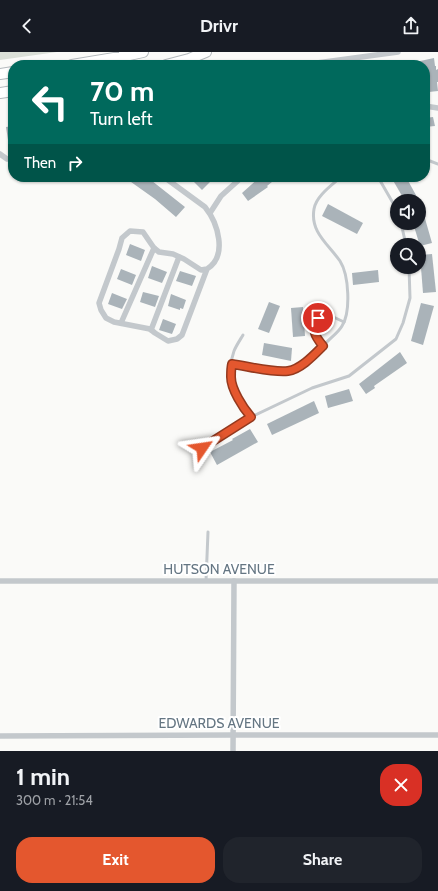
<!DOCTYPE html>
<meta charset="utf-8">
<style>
:root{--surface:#171b24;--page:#20242c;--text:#f1f3f6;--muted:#9ea1a6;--accent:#e4572e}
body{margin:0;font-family:Cabin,sans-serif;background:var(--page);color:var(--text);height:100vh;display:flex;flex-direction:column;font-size:15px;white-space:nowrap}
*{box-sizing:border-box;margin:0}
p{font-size:13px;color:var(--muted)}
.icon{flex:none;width:22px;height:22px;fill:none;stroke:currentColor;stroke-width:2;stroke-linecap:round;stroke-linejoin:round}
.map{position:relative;height:699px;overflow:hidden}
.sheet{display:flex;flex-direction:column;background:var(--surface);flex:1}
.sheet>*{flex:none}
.banner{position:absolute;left:8px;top:8px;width:422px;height:122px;border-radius:16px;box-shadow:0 1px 3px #0004;background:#00695c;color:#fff;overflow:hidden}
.fabs{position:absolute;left:390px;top:142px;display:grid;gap:8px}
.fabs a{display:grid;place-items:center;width:36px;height:36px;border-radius:50%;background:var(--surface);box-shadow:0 1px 3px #0004;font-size:20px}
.pin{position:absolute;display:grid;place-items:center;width:34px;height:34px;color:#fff;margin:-17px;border:2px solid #fff;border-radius:50%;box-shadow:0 1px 4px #0007}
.me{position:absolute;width:44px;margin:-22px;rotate:58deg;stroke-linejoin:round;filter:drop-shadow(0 0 3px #0008)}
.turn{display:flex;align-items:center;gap:14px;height:84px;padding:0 16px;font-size:18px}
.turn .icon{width:52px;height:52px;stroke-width:2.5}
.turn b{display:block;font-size:28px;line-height:34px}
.then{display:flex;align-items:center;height:38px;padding:0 16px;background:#0003;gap:8px;font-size:15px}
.round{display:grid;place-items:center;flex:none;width:42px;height:42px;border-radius:16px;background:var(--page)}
.summary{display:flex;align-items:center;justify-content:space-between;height:68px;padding:0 16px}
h1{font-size:24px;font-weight:700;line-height:30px}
.button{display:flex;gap:8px;margin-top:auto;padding:8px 16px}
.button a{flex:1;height:46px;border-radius:16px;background:var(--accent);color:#fff;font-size:16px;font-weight:700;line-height:46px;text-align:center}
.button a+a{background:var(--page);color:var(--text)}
header{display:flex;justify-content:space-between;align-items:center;height:52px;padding:0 16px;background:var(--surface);font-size:18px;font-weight:700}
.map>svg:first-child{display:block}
</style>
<header><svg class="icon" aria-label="back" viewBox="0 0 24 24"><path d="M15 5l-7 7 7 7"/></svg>Drivr<svg class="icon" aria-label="share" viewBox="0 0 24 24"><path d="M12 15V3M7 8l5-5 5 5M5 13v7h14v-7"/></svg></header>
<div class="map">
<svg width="438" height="699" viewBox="0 0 438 699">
<rect width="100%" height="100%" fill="#fafaf8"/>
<path fill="#dadfd7" d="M0,0H57L0,8Z"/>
<g fill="#aab3b9">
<path d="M434,6L435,14H436V18L438,17V30H437L438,39L429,40L425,25V13H411V11Z"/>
<path d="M433,65L435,74L425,75V66Z"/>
<path d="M13,74V87L8,88L6,75Z"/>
<path d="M124,125H147L185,155L176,165L155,147Z"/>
<path d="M189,125H210L213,127L202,138Z"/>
<path d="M260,125H278L267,134L268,135L248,149L242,141Z"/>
<path d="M391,125H406L417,145L411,149H405Z"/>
<path d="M419,149H420L432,191L420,194L413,171H419Z"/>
<path d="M328,152L363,171L357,182L322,164Z"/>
<path d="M130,192L145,198L141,209L126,203Z"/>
<path d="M432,202L436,240L423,241L420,203Z"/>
<path d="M152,214L167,220L162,231L148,226Z"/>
<path d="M121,217L136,223L132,233L117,227Z"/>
<path d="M378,218L379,230L353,233L352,221Z"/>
<path d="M180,219L196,224L192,234L176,229Z"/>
<path d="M143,240L159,244L155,255L140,250Z"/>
<path d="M112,241L127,247L122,257L108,252Z"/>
<path d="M171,242L186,248L183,257L180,256V258L168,254Z"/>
<path d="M269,250L280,254L269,281L258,277Z"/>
<path d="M421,251L434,254L423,293L411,289Z"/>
<path d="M303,255L305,284L293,285L291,256Z"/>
<path d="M163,267L176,272L172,282L159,278Z"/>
<path d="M264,291L292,296L291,309L262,303Z"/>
<path d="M400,300L407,311L374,334L375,336L366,342L359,332Z"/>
<path d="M349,337L353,349L328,356L325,344Z"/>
<path d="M314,349L319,361L272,383L267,372Z"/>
<path d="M250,377L258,390L217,413L210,400L233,388L232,387Z"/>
</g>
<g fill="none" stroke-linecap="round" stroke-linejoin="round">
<g stroke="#b4b9bd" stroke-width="12">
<g id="motorway">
<path d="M72,13L120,5L143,0"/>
<path d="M166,13L189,7L206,0"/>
<path d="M0,22L13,20"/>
<path d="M0,41L13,39"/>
</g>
</g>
<g stroke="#c3c8cc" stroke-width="3">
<path d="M425,107L438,112"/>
<path d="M378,125L397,158"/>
<path d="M401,171L406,193"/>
<path d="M243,283C240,288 236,294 234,299C225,323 236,347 251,365"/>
<path d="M323,293C312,281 309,270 327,262L344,270"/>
<path d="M231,312C247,314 280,323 295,317C306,312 317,300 325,292C330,286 338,281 342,274C351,260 349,223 340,209C328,192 310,180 314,157C316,144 332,133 341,125"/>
<path d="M202,396L251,365L312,336L349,324L396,287L403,271L410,246L409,215"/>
<path d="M206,529L208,480"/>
</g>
<g stroke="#c3c8cc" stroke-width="5.5">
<path d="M302,13L398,0"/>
<path d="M425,54L438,56"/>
<path d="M0,102L7,107H13"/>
<path d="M164,125L205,155C218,171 228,204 207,217L182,283L177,287L168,289L155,281L150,277L114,270L106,266L101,258L99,251L119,197L122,186L130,179L143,180L154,196L159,200L173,202L184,207L201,218L207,217"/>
<path d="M210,161L221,144L242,125"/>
<path d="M121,271L154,196"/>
<path d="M151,278L179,205"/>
<path d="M0,529H438"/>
<path d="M0,684L233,683H438"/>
<path d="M233,699L234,529"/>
</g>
<use href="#motorway" stroke="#fff" stroke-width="10"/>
</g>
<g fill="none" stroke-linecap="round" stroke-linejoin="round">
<g stroke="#94391e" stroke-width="10">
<path id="route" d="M202,396L251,365C243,356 231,337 231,325C231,320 231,316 232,312C247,314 273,321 288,319C301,317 314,303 323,294C314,283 312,279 318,266"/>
</g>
<use href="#route" stroke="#e4572e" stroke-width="7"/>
</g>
<g text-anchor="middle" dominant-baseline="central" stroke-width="4" stroke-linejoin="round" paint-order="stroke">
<g font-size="14" fill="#657683" stroke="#fff">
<text x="219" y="517">HUTSON AVENUE</text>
<text x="219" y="671">EDWARDS AVENUE</text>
</g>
</g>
</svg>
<div class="fabs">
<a><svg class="icon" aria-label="sound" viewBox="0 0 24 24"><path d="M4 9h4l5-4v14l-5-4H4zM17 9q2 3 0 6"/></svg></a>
<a><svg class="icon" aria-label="search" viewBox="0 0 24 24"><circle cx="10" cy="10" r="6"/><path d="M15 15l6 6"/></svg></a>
</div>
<div class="pin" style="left:318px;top:266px;background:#d93025"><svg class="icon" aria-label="arrive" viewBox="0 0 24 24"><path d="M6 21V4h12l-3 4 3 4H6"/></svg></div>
<svg class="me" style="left:202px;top:396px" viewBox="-20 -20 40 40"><path d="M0-17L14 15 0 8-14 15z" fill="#e4572e" stroke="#fff" stroke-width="4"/></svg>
<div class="banner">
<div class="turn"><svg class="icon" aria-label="left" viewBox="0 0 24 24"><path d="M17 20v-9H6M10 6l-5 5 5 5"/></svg><div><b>70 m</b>Turn left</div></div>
<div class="then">Then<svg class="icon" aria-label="right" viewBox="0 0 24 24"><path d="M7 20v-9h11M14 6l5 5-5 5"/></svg></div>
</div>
</div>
<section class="sheet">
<div class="summary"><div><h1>1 min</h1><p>300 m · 21:54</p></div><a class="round" style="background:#d93025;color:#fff"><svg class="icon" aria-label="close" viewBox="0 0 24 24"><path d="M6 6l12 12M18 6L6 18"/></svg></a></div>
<div class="button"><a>Exit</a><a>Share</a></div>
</section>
